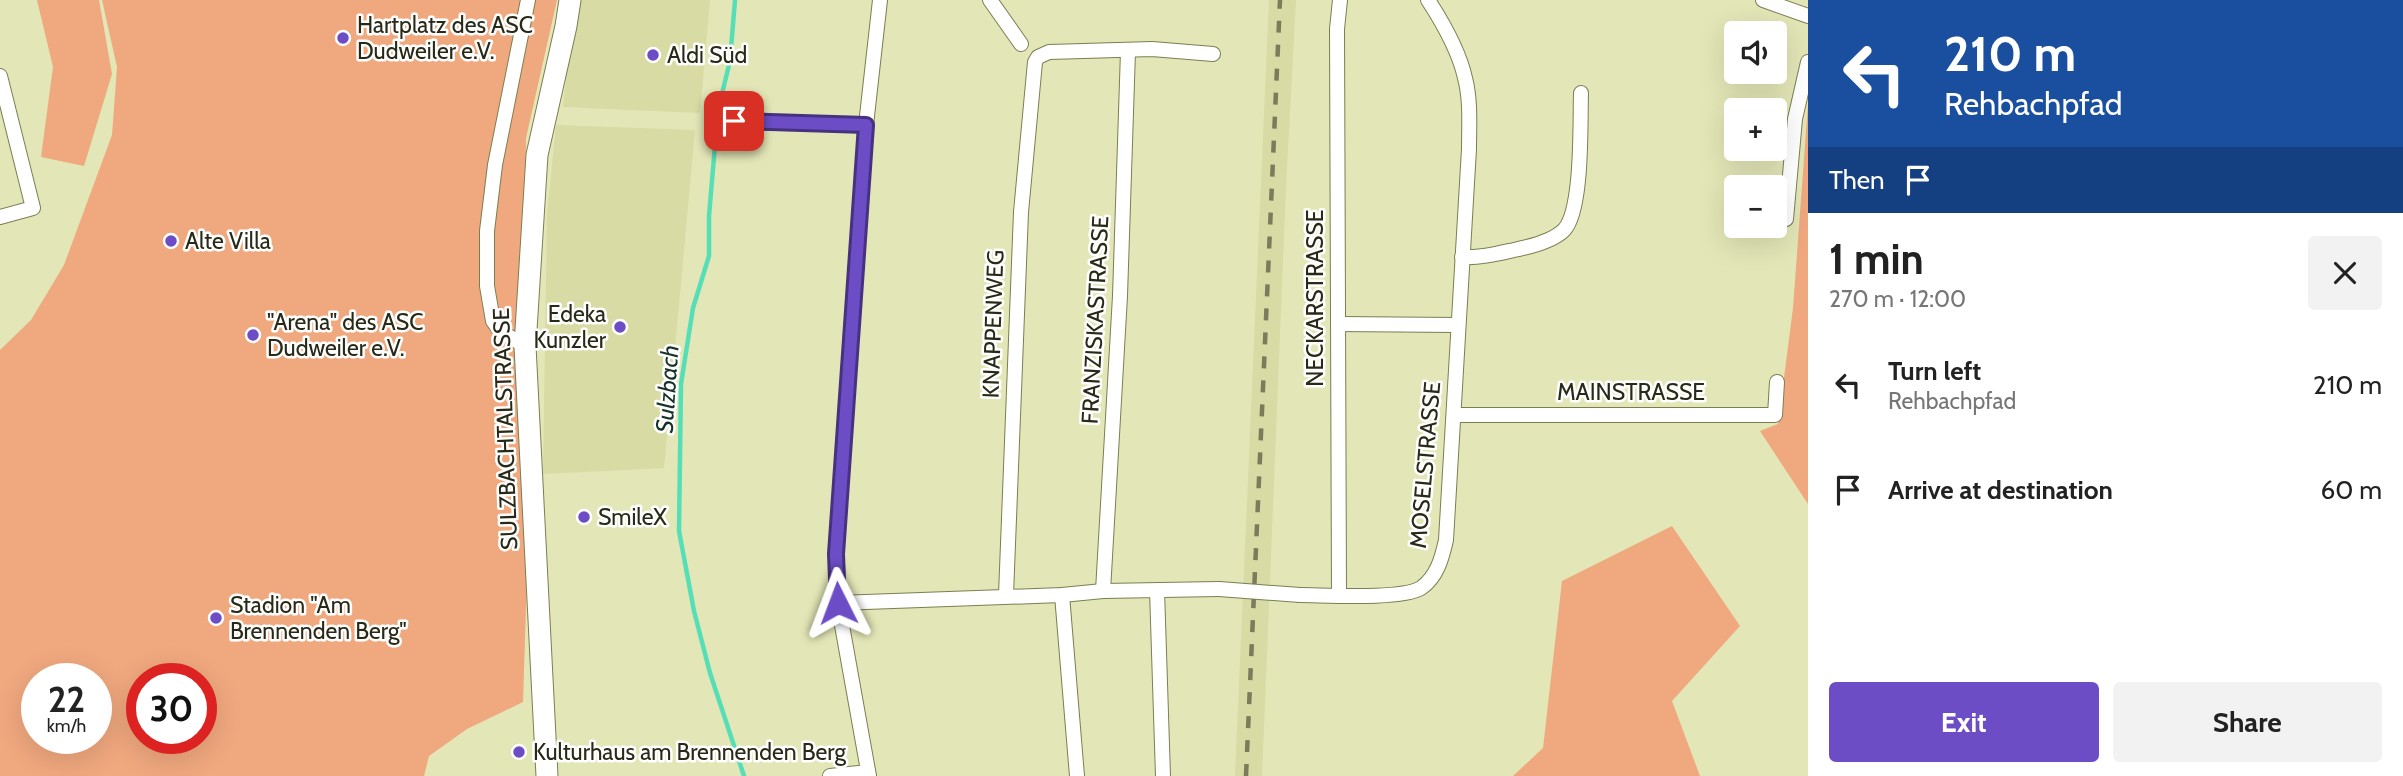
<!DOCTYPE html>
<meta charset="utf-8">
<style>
:root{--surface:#fff;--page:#f2f2f2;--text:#222;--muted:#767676;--accent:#6c4dc6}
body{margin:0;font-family:Cabin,sans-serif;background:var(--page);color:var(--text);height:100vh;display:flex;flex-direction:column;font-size:26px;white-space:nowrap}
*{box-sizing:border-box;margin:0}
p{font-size:23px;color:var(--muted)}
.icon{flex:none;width:38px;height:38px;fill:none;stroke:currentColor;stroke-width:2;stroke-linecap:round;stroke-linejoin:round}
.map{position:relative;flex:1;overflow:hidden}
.sheet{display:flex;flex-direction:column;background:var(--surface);width:595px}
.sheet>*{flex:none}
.top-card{background:#1a4fa0;color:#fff;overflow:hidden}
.controls{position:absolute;left:1724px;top:21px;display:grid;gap:14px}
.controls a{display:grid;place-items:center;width:63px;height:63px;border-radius:7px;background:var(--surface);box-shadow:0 7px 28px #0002;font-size:35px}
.speed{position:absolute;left:21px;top:663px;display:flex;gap:14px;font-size:35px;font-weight:700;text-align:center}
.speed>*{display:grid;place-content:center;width:91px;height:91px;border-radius:50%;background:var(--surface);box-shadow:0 7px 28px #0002;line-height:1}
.speed small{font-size:18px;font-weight:400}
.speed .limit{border:10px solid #d22;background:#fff;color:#111}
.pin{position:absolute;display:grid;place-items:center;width:60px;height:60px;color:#fff;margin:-30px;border-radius:14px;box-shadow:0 4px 10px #0006}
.me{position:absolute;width:77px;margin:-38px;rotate:357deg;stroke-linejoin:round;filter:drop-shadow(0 0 5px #0008)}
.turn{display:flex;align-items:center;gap:24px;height:147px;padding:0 21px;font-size:32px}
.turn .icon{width:91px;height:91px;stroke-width:2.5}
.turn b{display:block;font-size:49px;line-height:60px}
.then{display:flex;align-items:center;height:66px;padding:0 21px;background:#0003;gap:14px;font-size:26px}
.round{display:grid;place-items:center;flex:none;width:74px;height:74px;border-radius:7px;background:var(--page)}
.summary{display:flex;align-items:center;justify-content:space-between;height:119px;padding:0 21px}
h1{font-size:42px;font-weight:700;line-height:52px}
.button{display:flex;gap:14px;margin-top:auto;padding:14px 21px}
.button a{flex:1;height:80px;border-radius:7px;background:var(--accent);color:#fff;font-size:28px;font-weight:700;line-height:80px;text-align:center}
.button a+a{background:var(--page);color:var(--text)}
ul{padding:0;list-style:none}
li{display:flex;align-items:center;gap:21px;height:105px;padding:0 21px}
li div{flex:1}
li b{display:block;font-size:26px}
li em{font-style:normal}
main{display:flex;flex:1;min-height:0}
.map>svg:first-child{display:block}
</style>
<main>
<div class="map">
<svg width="1808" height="776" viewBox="0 0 1808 776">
<rect width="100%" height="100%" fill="#e3e6b6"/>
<g fill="#d8dba3">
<path d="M574,0H710L700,113L563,107Z"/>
<path d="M1269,0H1296L1286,186L1262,776H1235Z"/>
<path d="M556,125L695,130L664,468L543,474L547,215Z"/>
</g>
<g fill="#f0a87e" fill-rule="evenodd">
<path d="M37,0H99L112,74L84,166L41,157L53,67Z"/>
<path d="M102,0H557L526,138L523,416L527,576L523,702L467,729L429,756L424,776H0V350L31,320L64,265L112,135L117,67ZM37,679H96V738H37ZM142,679H201V738H142Z"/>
<path d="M1808,104V504L1760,431L1778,424L1793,308Z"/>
<path d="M1672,526L1740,626L1672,701L1700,776H1513L1543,748L1562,581Z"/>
</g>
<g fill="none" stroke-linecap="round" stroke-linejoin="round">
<path stroke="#56dfb7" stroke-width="4.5" d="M735,0L730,61L718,110L709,216V256L693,308L681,384L679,531L694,611L710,673L744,776"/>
<g stroke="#7c7e52" stroke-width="16">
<g id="minor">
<path d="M990,0L1021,44"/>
<path d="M1763,0L1808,16"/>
<path d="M0,76L33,208L0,217"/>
<path d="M734,121L866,125"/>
<path d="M1786,219L1795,119L1808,62"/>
<path d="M1462,257C1480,258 1496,254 1514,250C1529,247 1553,241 1564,230C1583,210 1580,122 1581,93"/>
<path d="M1338,324L1457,325"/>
<path d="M525,346L500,331L493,321L487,286V231L495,165L528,0"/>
<path d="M1454,415H1775L1777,382"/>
<path d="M1157,590L1163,776"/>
<path d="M1103,591L1120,296L1128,51"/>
<path d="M1006,595L1021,212L1035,62L1038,57L1049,52L1152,49L1213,54"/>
<path d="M1062,595L1077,776"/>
<path d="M1300,595C1325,595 1401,600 1421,588C1437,577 1442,558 1446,540L1469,149C1469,126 1471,101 1465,78C1459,51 1443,23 1428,0"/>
<path d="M1339,596L1337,29L1340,0"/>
<path d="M838,603L1062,595L1103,591L1219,589"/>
<path d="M830,776L868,772"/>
<path d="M869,776L838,603L836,554L866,125L880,0"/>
</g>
</g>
<g stroke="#7c7e52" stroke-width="23">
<path id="secondary" d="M547,776L525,346L537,155L566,26L570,0"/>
</g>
<use href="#minor" stroke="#fff" stroke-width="14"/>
<use href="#secondary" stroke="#fff" stroke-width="21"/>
<path stroke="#7a7c5c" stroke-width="4.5" stroke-dasharray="12 12" stroke-linecap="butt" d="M1246,776L1280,0"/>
<g stroke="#7c7e52" stroke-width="16" stroke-linecap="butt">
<path id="minor-bridge" d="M1219,589L1300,595"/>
</g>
<use href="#minor-bridge" stroke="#fff" stroke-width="14"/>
</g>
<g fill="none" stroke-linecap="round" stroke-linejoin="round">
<g stroke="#463281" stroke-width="18">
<path id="route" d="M734,121L866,125L836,554L838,603"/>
</g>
<use href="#route" stroke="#6c4dc6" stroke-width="12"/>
</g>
<g fill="#6c4dc6" stroke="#fff" stroke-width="2.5">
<circle cx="343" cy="38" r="7"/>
<circle cx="653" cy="55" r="7"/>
<circle cx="171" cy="241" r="7"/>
<circle cx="620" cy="327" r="7"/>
<circle cx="253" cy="335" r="7"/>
<circle cx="584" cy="517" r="7"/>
<circle cx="216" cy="618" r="7"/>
<circle cx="519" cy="752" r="7"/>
</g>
<g text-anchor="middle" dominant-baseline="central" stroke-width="5" stroke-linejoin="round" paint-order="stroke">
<g font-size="23" fill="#282916" stroke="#fff" text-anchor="start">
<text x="357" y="25">Hartplatz des ASC<tspan x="357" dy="26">Dudweiler e.V.</tspan></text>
<text x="667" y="55">Aldi Süd</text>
<text x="185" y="241">Alte Villa</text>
<text x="606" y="314" text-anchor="end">Edeka<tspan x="606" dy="26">Kunzler</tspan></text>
<text x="267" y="322">"Arena" des ASC<tspan x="267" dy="26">Dudweiler e.V.</tspan></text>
<text x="598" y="517">SmileX</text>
<text x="230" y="605">Stadion "Am<tspan x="230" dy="26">Brennenden Berg"</tspan></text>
<text x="533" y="752">Kulturhaus am Brennenden Berg</text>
</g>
<g font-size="23" fill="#282916" stroke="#fff">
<text transform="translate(1315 298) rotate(-90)">NECKARSTRASSE</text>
<text transform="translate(1095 320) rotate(-87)">FRANZISKASTRASSE</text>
<text transform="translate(993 324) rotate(-88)">KNAPPENWEG</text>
<text x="1631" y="392">MAINSTRASSE</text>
<text transform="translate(505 429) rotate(-92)">SULZBACHTALSTRASSE</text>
<text transform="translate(1425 465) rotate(-85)">MOSELSTRASSE</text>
</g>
<g font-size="24" font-style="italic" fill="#153229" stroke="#fff">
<text transform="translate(667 389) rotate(-86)">Sulzbach</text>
</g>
</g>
</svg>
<div class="controls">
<a><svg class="icon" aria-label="sound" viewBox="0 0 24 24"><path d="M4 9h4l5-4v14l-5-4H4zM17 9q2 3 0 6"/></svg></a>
<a>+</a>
<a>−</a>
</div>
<div class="speed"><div>22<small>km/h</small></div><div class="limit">30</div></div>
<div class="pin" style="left:734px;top:121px;background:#d93025"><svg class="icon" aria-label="arrive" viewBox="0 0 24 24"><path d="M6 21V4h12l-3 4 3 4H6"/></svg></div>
<svg class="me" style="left:838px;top:603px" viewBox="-20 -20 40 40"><path d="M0-17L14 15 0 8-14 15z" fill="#6c4dc6" stroke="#fff" stroke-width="4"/></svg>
</div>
<section class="sheet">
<div class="top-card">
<div class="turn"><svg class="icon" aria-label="left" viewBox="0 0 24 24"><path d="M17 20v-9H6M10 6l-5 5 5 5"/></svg><div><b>210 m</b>Rehbachpfad</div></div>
<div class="then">Then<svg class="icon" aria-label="arrive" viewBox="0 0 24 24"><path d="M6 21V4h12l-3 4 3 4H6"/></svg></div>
</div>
<div class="summary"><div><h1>1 min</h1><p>270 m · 12:00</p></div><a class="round"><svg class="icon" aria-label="close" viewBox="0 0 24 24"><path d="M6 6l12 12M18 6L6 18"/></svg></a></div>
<ul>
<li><svg class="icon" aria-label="left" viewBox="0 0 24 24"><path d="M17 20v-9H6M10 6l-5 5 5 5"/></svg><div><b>Turn left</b><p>Rehbachpfad</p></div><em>210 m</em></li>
<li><svg class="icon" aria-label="arrive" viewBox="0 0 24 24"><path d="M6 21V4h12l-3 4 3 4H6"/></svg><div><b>Arrive at destination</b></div><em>60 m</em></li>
</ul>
<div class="button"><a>Exit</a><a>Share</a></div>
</section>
</main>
